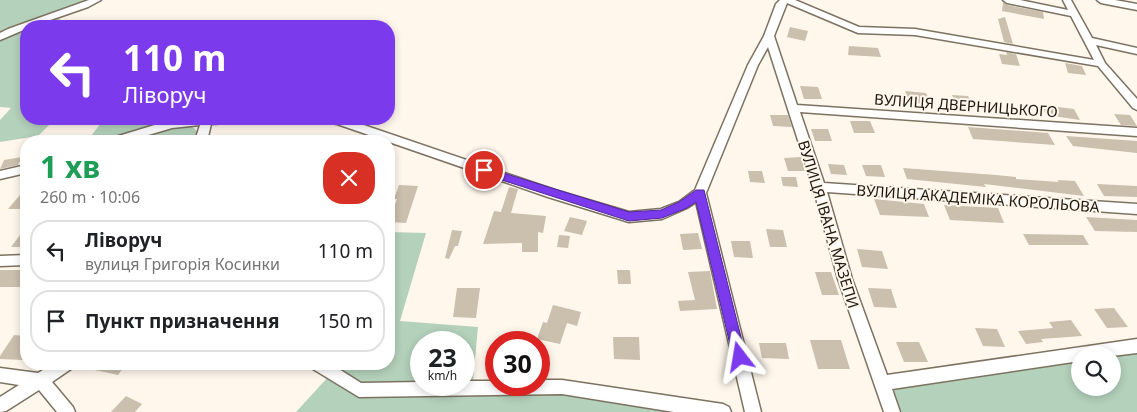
<!DOCTYPE html>
<html lang="uk">
<meta charset="utf-8">
<style>
:root{--surface:#fff;--page:#f2f2f2;--text:#202124;--muted:#757577;--line:#e0e0e0}
body{margin:0;font-family:"Noto Sans",sans-serif;background:var(--page);color:var(--text);height:100vh;display:flex;flex-direction:column;font-size:19px;white-space:nowrap}
*{box-sizing:border-box;margin:0}
p{font-size:16px;color:var(--muted)}
.icon{flex:none;width:28px;height:28px;fill:none;stroke:currentColor;stroke-width:2;stroke-linecap:round;stroke-linejoin:round}
.map{position:relative;flex:1;overflow:hidden}
.details{position:absolute;left:20px;top:135px;width:375px;height:235px;display:flex;flex-direction:column;background:var(--surface);border-radius:20px;box-shadow:0 2px 8px #0003}
.details>*{flex:none}
.banner{position:absolute;left:20px;top:20px;width:375px;height:105px;border-radius:20px;box-shadow:0 2px 8px #0003;background:#7c3aed;color:#fff;overflow:hidden}
.controls{position:absolute;left:1071px;top:346px;display:grid;gap:10px}
.controls a{display:grid;place-items:center;width:50px;height:50px;border-radius:50%;background:var(--surface);box-shadow:0 2px 8px #0003;font-size:25px}
.speed{position:absolute;left:410px;top:331px;display:flex;gap:10px;font-size:25px;font-weight:700;text-align:center}
.speed>*{display:grid;place-content:center;width:65px;height:65px;border-radius:50%;background:var(--surface);box-shadow:0 2px 8px #0003;line-height:1}
.speed small{font-size:12px;font-weight:400}
.speed .limit{border:8px solid #d22;background:#fff;color:#111}
.pin{position:absolute;display:grid;place-items:center;width:42px;height:42px;color:#fff;margin:-21px;border:2px solid #fff;border-radius:50%;box-shadow:0 1px 5px #0007}
.me{position:absolute;width:55px;margin:-28px;rotate:346deg;stroke-linejoin:round;filter:drop-shadow(0 0 4px #0008)}
.turn{display:flex;align-items:center;gap:18px;height:105px;padding:0 20px;font-size:22px}
.turn .icon{width:65px;height:65px;stroke-width:2.5}
.turn b{display:block;font-size:35px;line-height:42px}
.round{display:grid;place-items:center;flex:none;width:52px;height:52px;border-radius:20px;background:var(--page)}
.headline{display:flex;align-items:center;justify-content:space-between;height:85px;padding:0 20px}
h1{font-size:30px;font-weight:700;line-height:38px;color:#1e9e55}
ul{padding:0;list-style:none}
li{display:flex;align-items:center;gap:15px;height:62px;margin:0 10px 8px;padding:0 10px;border:2px solid var(--line);border-radius:20px}
li div{flex:1}
li b{display:block;font-size:19px}
li em{font-style:normal}
.map>svg:first-child{display:block}
</style>
<div class="map">
<svg width="1137" height="412" viewBox="0 0 1137 412">
<rect width="100%" height="100%" fill="#fff7ec"/>
<g fill="#b4d1bb" fill-rule="evenodd">
<path d="M0,0H94L47,19H60L58,26H26V119H152L158,125L107,141H87L101,123L49,125L38,136L0,142V120L11,108L0,107Z"/>
<path d="M187,125L194,128L198,133L196,141H127L174,126Z"/>
<path d="M389,232L426,233L400,321L478,327L473,381L464,382V342H421V383L361,384L326,364H389Z"/>
<path d="M1137,346V412H892L881,383ZM1080,355H1112V388H1080Z"/>
<path d="M328,377L357,395L559,393L685,412H296Z"/>
</g>
<g fill="#cbbfad">
<path d="M1003,2L1007,5L1043,12L1044,19L1002,11Z"/>
<path d="M1005,17L1013,44L1004,42L998,19Z"/>
<path d="M790,27L808,31L805,41L787,37Z"/>
<path d="M849,46L878,48L881,57L848,55Z"/>
<path d="M1006,52L1016,54L1020,66L1002,64L999,54L1007,55Z"/>
<path d="M1065,63L1082,66L1086,75L1068,73Z"/>
<path d="M800,86L818,87L822,99H804Z"/>
<path d="M905,91L926,93L931,104L910,103Z"/>
<path d="M952,95L968,96L974,107L957,106Z"/>
<path d="M1042,105L1074,109L1080,120L1046,115Z"/>
<path d="M1114,114L1130,115L1137,126L1121,125Z"/>
<path d="M770,115H788L792,127L773,126Z"/>
<path d="M850,121H870L875,133H854Z"/>
<path d="M968,127L1048,133L1055,145L973,139Z"/>
<path d="M811,129H828L832,141H815Z"/>
<path d="M1066,136L1137,141V153L1073,146Z"/>
<path d="M22,157L18,165L0,169L4,160Z"/>
<path d="M801,157L805,171H788L784,158Z"/>
<path d="M828,164L844,165L847,175L831,174Z"/>
<path d="M862,165H881L885,177L866,176Z"/>
<path d="M903,168L996,175L1016,177V179L1059,182L1057,180L1075,181L1084,196L984,184L986,187L907,179Z"/>
<path d="M748,171H762L765,183L750,182Z"/>
<path d="M781,177H796L798,187L783,186Z"/>
<path d="M1097,184L1137,186V197L1104,196Z"/>
<path d="M399,185L418,186L406,223L389,222L397,199H394Z"/>
<path d="M509,187L518,189L511,213L546,216L543,233L538,232V252H522V243L483,244L494,211L501,212Z"/>
<path d="M26,188V204L22,209H8Z"/>
<path d="M874,199L924,204L929,217L880,215Z"/>
<path d="M944,205L998,208L1004,223L950,220Z"/>
<path d="M570,217L587,221L582,235L564,231Z"/>
<path d="M1086,217L1137,220V232L1095,231Z"/>
<path d="M26,227V247H11Z"/>
<path d="M766,229L783,230L787,247H770Z"/>
<path d="M452,230L462,231L458,246H455L449,259L445,258Z"/>
<path d="M698,233L702,249L683,250L680,234Z"/>
<path d="M1023,234L1083,235L1089,245H1029Z"/>
<path d="M559,235L570,236L568,248L557,247Z"/>
<path d="M731,241H750L753,258L734,257Z"/>
<path d="M857,249L882,251L888,269L862,267Z"/>
<rect x="0" y="270" width="26" height="17"/>
<path d="M617,270H630L631,284H618Z"/>
<path d="M710,271L717,309L680,311L678,301L695,300L688,272Z"/>
<path d="M815,272H831L839,295H822Z"/>
<path d="M457,288H480L476,318L453,317Z"/>
<path d="M868,288L891,289L897,308L874,307Z"/>
<path d="M553,305L581,312L577,326L567,323L560,344L537,339L543,322L547,323Z"/>
<path d="M1114,308L1128,327L1107,328L1094,309Z"/>
<path d="M1071,320L1082,336L1041,339L1043,342L1026,344L1018,331L1053,328L1049,322Z"/>
<path d="M975,328L997,329L1005,347L983,346Z"/>
<path d="M14,335L26,336V355L23,360L0,359V356Z"/>
<path d="M613,337H639L640,360L614,359Z"/>
<path d="M810,340H841L850,369H818Z"/>
<path d="M896,342H919L928,362H904Z"/>
<path d="M759,343H786L789,359L762,358Z"/>
<path d="M87,364H126L118,375L86,368Z"/>
<path d="M126,396L142,404L135,412H111Z"/>
</g>
<g fill="none" stroke-linecap="round" stroke-linejoin="round">
<g stroke="#7d7261" stroke-width="3">
<g id="minor">
<path d="M89,0H101L88,7L33,26H26V29L0,40V33L8,29Z"/>
<path d="M780,0H795L859,27L915,29L1094,60L1071,16L1007,3L1003,0H1020L1068,10L1063,0H1071L1092,38L1137,48V54L1096,45L1105,63L1137,99V110L1133,108L1098,66L915,35L858,33L787,3L774,36L797,105L1137,128V136L800,112L824,183L1137,204V214L827,192L852,279L887,375L1137,339V353L1112,356L1080,355V361L892,389L900,412H884L838,279L813,187L768,47L758,65L706,193L761,412H745L696,202L687,208L662,219L629,222L548,197L337,124L324,122L322,119H346L555,190L629,212L661,209L679,202L695,190L748,65L764,36L776,4Z"/>
<path d="M1097,0H1115L1137,4V10L1101,3Z"/>
<path d="M189,119H235L229,123L211,124L207,141H195L200,125L172,128L128,141H110L112,138L171,120Z"/>
<path d="M26,165V173L0,179V171Z"/>
<path d="M26,255V265L0,266V256Z"/>
<path d="M53,364H73L71,369L52,382L73,407L75,412H57L39,390L6,411L0,412V397L19,385L0,382V368L38,373Z"/>
<path d="M310,364H331L361,383L421,382V385H464V381H496V385H539V380H562L723,404L729,407L731,412H674L562,394L359,397L313,369Z"/>
</g>
</g>
<use href="#minor" fill="#fff" fill-rule="evenodd"/>
</g>
<path fill="#7c3aed" stroke="#51269a" d="M484,167L629,212L661,210L679,202L696,190H704L746,357L744,362L740,364L735,362L733,357L696,202L687,208L662,218L629,221L480,173L478,170L480,168Z"/>
<g text-anchor="middle" dominant-baseline="central" stroke-width="4" stroke-linejoin="round" paint-order="stroke">
<g font-size="15" fill="#1c1811" stroke="#fff7ec">
<text transform="translate(966 105) rotate(4)">ВУЛИЦЯ ДВЕРНИЦЬКОГО</text>
<text transform="translate(978 198) rotate(4)">ВУЛИЦЯ АКАДЕМІКА КОРОЛЬОВА</text>
<text transform="translate(829 224) rotate(73)">ВУЛИЦЯ ІВАНА МАЗЕПИ</text>
</g>
</g>
</svg>
<div class="controls">
<a><svg class="icon" aria-label="search" viewBox="0 0 24 24"><circle cx="10" cy="10" r="6"/><path d="M15 15l6 6"/></svg></a>
</div>
<div class="speed"><div>23<small>km/h</small></div><div class="limit">30</div></div>
<div class="pin" style="left:484px;top:170px;background:#d93025"><svg class="icon" aria-label="arrive" viewBox="0 0 24 24"><path d="M6 21V4h12l-3 4 3 4H6"/></svg></div>
<svg class="me" style="left:740px;top:357px" viewBox="-20 -20 40 40"><path d="M0-17L14 15 0 8-14 15z" fill="#7c3aed" stroke="#fff" stroke-width="4"/></svg>
<div class="banner">
<div class="turn"><svg class="icon" aria-label="left" viewBox="0 0 24 24"><path d="M17 20v-9H6M10 6l-5 5 5 5"/></svg><div><b>110 m</b>Ліворуч</div></div>
</div>
<section class="details">
<div class="headline"><div><h1>1 хв</h1><p>260 m · 10:06</p></div><a class="round" style="background:#d93025;color:#fff"><svg class="icon" aria-label="close" viewBox="0 0 24 24"><path d="M6 6l12 12M18 6L6 18"/></svg></a></div>
<ul>
<li><svg class="icon" aria-label="left" viewBox="0 0 24 24"><path d="M17 20v-9H6M10 6l-5 5 5 5"/></svg><div><b>Ліворуч</b><p>вулиця Григорія Косинки</p></div><em>110 m</em></li>
<li><svg class="icon" aria-label="arrive" viewBox="0 0 24 24"><path d="M6 21V4h12l-3 4 3 4H6"/></svg><div><b>Пункт призначення</b></div><em>150 m</em></li>
</ul>
</section>
</div>
